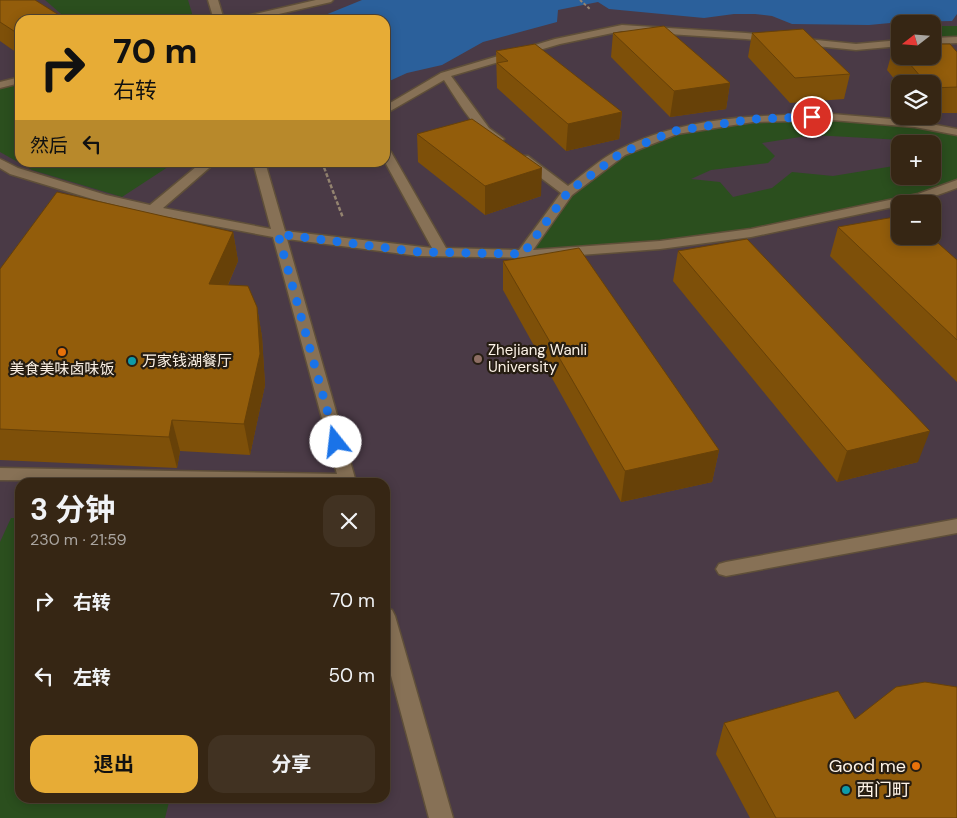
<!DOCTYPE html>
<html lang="zh">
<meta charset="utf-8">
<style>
:root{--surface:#362614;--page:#413222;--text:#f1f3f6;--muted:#aaa5a0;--line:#504334;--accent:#e7ac36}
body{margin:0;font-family:"DM Sans","Noto Sans SC",sans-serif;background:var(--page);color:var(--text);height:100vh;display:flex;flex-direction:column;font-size:19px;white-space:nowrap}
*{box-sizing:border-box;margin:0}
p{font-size:16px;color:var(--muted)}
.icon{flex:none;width:28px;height:28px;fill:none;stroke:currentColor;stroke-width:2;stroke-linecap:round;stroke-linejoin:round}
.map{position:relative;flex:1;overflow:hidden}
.sheet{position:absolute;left:15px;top:478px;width:375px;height:325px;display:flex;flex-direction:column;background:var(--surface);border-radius:15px;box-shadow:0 2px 12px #0003,0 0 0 1px var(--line)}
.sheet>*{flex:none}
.banner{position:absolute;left:15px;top:15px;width:375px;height:152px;border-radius:15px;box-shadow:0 2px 12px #0003,0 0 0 1px var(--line);background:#e7ac36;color:#111;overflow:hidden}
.needle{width:32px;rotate:253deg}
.controls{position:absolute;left:891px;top:15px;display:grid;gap:10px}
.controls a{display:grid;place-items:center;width:50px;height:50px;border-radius:10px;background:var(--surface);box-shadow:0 2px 12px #0003,0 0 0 1px var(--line);font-size:25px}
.pin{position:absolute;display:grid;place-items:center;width:42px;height:42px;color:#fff;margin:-21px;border:2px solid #fff;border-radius:50%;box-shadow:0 1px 5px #0007}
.me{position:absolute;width:55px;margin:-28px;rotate:344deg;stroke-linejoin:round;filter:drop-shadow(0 0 4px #0008)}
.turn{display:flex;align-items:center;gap:18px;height:105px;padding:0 15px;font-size:22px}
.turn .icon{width:65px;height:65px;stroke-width:2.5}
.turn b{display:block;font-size:35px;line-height:42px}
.then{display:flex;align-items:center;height:48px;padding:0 15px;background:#0003;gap:10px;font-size:19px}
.round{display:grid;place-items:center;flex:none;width:52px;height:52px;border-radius:15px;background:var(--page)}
.head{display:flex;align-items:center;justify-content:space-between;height:85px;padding:0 15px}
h1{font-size:30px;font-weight:700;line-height:38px}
.action{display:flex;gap:10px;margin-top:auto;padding:10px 15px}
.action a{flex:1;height:58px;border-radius:15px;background:var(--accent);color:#111;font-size:20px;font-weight:700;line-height:58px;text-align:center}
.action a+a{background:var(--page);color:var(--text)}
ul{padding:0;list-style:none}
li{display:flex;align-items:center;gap:15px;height:75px;padding:0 15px}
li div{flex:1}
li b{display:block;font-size:19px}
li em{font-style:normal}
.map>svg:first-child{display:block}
</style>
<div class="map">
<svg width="957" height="818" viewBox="0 0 957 818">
<rect width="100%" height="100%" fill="#48331a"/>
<path fill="#4a3a46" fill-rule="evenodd" d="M0,0H957V818H0ZM20,20H385V162H20ZM900,24H932V56H900ZM900,84H932V116H900ZM900,144H932V176H900ZM900,204H932V236H900ZM20,482H385V798H20Z"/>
<g fill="#2b4f1e" fill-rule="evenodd">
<path d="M45,0H188L194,20H68Z"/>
<path d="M932,26H957V41L933,42Z"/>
<path d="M20,83V162L174,163L122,197L32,170L0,152V89Z"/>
<path d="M828,118L913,126L957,136V181L911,196L747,230L670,241L534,250L578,188L624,154L676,132L753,122ZM813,135L902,140L910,144H932V176H900V165L833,176L792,172L772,188L733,197L720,182L691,179L711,170L768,163L775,156L762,143Z"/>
<path d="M11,518H20V798H170L165,818H0V542Z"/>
</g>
<path fill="#2b609b" d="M362,0H957V14L952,21L901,22L869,25L792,24L772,16L755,14H734L704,18L609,9L598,2L558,10L557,22L483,42L442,65L407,73L385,83V20H313Z"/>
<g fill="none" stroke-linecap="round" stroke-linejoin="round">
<g stroke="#5f4f39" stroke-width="3">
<g id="service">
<path d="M208,0H218L224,20H214Z"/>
<path d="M316,0H333L331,2L253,20H236L238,18Z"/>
<path d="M622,25L746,33L856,44L900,40V46L856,50L746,39L622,31L560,44L451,76L489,128L504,139L502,141C483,146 454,95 444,80L385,114V106L441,73L555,39Z"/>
<path d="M957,37V43L932,44V38Z"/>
<path d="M20,77V83L0,88V82Z"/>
<path d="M832,114L915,121L957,129V135L915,127L832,120L753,122L677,134L625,155L572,195L533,250L660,241L751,229L918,194L957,180V188L921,201L751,237L660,249L540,258L419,256L287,239L356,482L0,480V468L337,474L273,237L152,214L99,201L10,174L0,168V159L18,168L106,195L150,205L202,162H216L163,208L271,229L253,162H265L285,231L432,248L385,162V148L391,152L446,248L519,250L561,193L520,162L518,159L520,156H528L568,186C584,174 600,159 618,150C684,116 759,115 832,114Z"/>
<path d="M957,519V533L726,576L719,574L716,569L719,564L726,562Z"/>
<path d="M385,608L392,610L395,616L453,818H429L385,653Z"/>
</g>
</g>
<path stroke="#948470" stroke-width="2" stroke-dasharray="3 2" stroke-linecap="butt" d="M580,0L591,10"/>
<path stroke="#948470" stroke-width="2.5" stroke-dasharray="4 2" stroke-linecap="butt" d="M322,162L343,218"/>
<use href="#service" fill="#877156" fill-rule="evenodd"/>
</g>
<g fill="#7e5009">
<path d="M0,0L20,20V55L0,41Z"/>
<path d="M613,33L730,83L726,109L670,117L611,57Z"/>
<path d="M752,33L850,74L844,99L790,103L748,57Z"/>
<path d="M894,45H900V56H932L957,52V113H932V84H900V86L887,70Z"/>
<path d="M496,51L622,112L619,139L566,151L497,88Z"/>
<path d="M417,134L541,196L485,215L418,162Z"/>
<path d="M838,227L957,260V382L830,256Z"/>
<path d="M233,232L238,261L228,285L257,307L262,337L265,385L250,455L180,451L177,468L0,460V269Z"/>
<path d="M678,251L918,462L837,482L673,281Z"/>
<path d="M503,261L719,450L712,482L621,502L503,290Z"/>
<path d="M855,719L957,818H750L716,754L724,723Z"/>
</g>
<g fill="#674108">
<path d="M730,83L726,109L670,117L674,91Z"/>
<path d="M622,112L619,139L566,151L568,124Z"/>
<path d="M542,168L541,196L485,215V186Z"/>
<path d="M233,232L238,261L215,314L209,284Z"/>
<path d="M257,307L262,337L265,385L250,455L244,424Z"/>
<path d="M172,420L180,451L177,468L169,437Z"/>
<path d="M930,431L918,462L837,482L847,451Z"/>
<path d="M719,450L712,482L621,502L625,471Z"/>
</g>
<g fill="#935d0b" stroke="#674108">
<path d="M0,0H35L67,20H20V35L0,22Z"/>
<path d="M664,26L730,83L674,91L613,33Z"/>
<path d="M803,29L850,74L795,78L752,33Z"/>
<path d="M535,44L622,112L568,124L497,63L508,61L496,51Z"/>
<path d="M932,44H950L957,52V87L932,88V84H927L903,56H932Z"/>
<path d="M894,45H900V52Z"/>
<path d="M472,119L542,168L485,186L417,134Z"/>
<path d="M57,192L233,232L209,284L248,286L257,307L260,354L244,424L172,420L169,437L0,429V269Z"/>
<path d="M900,216V236H930L957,260V340L838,227Z"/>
<path d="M747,239L930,431L847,451L678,251Z"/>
<path d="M579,248L719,450L625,471L503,261Z"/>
<path d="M925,682L957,687V818H776L724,723L838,691L855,719L896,687Z"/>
</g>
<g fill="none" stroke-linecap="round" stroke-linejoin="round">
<path stroke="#1a73e8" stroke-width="9" stroke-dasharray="0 16.2" d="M336,442L278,234L419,252L523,254L568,192L621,153L674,131L754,119L812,117"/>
</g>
<g fill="#e8710a" stroke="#261d12" stroke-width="2">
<circle cx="62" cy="352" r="5"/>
<circle cx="916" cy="766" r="5"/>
</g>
<circle fill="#8d6e63" stroke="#261d12" stroke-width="2" cx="478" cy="359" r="5"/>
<g fill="#0f9aa8" stroke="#261d12" stroke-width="2">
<circle cx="132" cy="361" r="5"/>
<circle cx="846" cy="790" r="5"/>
</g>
<g text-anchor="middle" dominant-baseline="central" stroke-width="4.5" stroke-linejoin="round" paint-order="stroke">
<g font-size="15" fill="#fdf3e7" stroke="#261d12" text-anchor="start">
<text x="488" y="350">Zhejiang Wanli<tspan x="488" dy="17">University</tspan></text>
<text x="142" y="361">万家钱湖餐厅</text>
<text x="62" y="369" text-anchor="middle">美食美味卤味饭</text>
</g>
<g font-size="18" fill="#fdf3e7" stroke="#261d12" text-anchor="end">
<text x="906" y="766">Good me</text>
<text x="856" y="790" text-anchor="start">西门町</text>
</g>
</g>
</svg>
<div class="controls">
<a><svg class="needle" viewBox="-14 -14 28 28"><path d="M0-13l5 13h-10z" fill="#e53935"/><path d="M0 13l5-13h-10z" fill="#aaa5a0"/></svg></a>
<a><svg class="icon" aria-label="layers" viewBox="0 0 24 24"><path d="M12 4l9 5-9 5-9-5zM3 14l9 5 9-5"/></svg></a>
<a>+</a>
<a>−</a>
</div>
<div class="pin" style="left:812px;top:117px;background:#d93025"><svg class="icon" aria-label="arrive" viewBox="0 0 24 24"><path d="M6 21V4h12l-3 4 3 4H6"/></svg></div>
<svg class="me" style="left:336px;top:442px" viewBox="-20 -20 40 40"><circle r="19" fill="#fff"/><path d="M0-13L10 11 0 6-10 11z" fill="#1a73e8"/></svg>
<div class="banner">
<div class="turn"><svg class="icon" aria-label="right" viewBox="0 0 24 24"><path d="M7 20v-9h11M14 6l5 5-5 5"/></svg><div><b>70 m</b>右转</div></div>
<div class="then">然后<svg class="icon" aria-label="left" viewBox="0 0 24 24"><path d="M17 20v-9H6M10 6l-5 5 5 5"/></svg></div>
</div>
<section class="sheet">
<div class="head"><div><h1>3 分钟</h1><p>230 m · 21:59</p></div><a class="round"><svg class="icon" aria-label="close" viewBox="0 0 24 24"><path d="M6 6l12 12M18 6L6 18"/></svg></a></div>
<ul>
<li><svg class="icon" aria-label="right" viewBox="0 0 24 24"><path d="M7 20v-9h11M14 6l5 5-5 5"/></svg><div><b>右转</b></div><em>70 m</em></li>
<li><svg class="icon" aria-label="left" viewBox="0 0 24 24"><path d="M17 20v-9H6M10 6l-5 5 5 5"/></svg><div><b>左转</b></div><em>50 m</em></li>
</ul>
<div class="action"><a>退出</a><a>分享</a></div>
</section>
</div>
